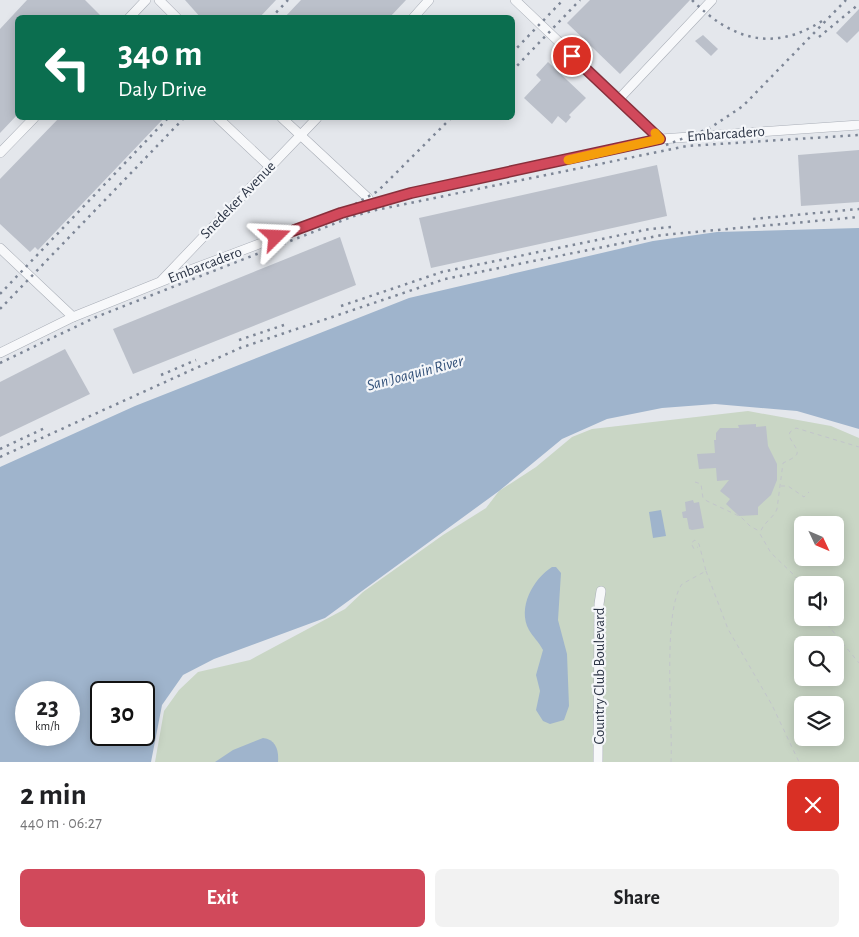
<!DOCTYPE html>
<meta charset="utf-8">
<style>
:root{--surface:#fff;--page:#f2f2f2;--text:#202124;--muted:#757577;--accent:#d1495b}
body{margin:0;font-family:"Alegreya Sans",sans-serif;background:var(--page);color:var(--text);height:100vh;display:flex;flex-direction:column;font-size:19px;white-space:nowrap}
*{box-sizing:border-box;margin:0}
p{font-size:16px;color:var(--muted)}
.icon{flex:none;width:28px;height:28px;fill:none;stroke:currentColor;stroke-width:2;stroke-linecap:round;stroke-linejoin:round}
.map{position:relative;height:762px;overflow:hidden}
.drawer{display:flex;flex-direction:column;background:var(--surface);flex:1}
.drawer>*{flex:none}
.guide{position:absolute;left:15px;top:15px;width:500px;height:105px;border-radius:8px;box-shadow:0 2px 12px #0003;background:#0b6e4f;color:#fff;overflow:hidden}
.needle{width:32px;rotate:134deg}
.buttons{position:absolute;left:794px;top:516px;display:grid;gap:10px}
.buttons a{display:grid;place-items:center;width:50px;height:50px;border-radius:8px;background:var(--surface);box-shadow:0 2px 12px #0003;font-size:25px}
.speed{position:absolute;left:15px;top:681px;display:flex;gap:10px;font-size:25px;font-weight:700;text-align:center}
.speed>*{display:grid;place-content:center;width:65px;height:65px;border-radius:50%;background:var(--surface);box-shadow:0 2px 12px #0003;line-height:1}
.speed small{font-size:12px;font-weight:400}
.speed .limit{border:2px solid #111;border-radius:8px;background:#fff;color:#111}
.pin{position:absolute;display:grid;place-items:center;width:42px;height:42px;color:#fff;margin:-21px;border:2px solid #fff;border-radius:50%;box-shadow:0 1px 5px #0007}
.me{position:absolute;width:55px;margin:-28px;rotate:69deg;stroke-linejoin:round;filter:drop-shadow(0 0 4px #0008)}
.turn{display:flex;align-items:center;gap:18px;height:105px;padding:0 20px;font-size:22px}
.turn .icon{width:65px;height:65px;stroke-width:2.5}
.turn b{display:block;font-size:35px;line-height:42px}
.round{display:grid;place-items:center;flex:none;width:52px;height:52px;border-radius:8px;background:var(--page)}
.headline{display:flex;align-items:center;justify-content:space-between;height:85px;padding:0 20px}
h1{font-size:30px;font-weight:600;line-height:38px}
.action{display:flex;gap:10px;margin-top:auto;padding:10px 20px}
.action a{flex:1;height:58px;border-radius:8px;background:var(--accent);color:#fff;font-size:20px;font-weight:600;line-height:58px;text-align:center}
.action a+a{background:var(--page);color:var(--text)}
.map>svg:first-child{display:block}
</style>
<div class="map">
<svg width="859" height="762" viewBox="0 0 859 762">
<rect width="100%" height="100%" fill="#e4e7ec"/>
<path fill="#c9d6c5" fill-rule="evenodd" d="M748,411L831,426L859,438V762H155L164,711L179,690L198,672L250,660L345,609L363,592L443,535L486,508L499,491L536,467L572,437L592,429ZM802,525H835V558H802ZM802,585H835V618H802ZM802,645H835V678H802ZM802,705H835V738H802Z"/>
<g fill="#9fb4cc" fill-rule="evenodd">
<path d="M859,228V429L797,411L715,404L662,408L607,419L562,439L499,491L325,618L214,659L183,675L162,705L151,762H0V467L135,406L409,298L653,241L717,232ZM26,692H69V735H26ZM101,692H144V735H101Z"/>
<path d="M661,510L666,536L653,538L649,512Z"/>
<path d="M552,567H556L561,573L558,620L567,654L569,706L564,720L550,724L543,721L536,710L540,691L536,675L543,650C539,642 533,637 529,630C517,608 533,579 552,567Z"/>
<path d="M263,738C276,739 279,751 278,762H215L233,750Z"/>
</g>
<g fill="#bbc0ca">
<path d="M27,0H85L103,18H18V114L0,133V29Z"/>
<path d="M185,0H276L259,18H201Z"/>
<path d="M301,0H406L389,18H284Z"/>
<path d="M590,0H690L620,74L567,23Z"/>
<path d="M859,9V31L847,43L836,33Z"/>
<path d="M703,35L718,49L711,56L695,41Z"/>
<path d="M548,62L586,98L569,115L571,117L566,123L558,116L552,124L524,98L541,80L536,75Z"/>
<path d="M59,118H164L38,250L35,247L30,252L0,224V179Z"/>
<path d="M859,150V202L801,206L798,155Z"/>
<path d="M657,165L667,216L431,268L419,218Z"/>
<path d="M340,237L356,285L133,374L113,329Z"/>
<path d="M65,349L90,394L0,437V382Z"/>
<path d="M756,424V427L766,426L768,446L777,464V480L771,495L758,507V515L739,516L726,504L730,499L720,491L729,480L717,481L716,468L699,469L697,454L715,453L714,440H716V433L720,428H739L738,425Z"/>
<path d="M693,500L694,503L699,502L704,528L692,530L689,529L687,518H683L682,512L686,511L685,502Z"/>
</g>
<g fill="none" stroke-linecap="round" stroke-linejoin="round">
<g stroke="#a9aeb7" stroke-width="10">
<g id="minor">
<path d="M159,0L177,18"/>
<path d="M515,0L661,139"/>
<path d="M129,18L146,0"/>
<path d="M413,18L429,0"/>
<path d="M618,100L712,0"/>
<path d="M218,118L270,167"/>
<path d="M282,118L368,198L371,204"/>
<path d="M0,153L34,118"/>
<path d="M0,248L73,317"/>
<path d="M162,280L317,118"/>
<path d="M0,353L73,317L185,272L341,213L411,193L661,139L859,125"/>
<path d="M598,762L599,604L601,591"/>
</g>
</g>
<g stroke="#c2c5cb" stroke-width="1" stroke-dasharray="4 4" stroke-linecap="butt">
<path d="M695,482L701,484L703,498L707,501L741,517L750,526L759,531"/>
<path d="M781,486H788L804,497L809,492"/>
<path d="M706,571L728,629L772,705L799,762"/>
<path d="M802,587L795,576L771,553L760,534C762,523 773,519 777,509L783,463C805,453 797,452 789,436L790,432L796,428L859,447"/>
<path d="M822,618L859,663"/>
<path d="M671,762C673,724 662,612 682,584L706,571L699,544L695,540L691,543L694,549L698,547"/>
</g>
<use href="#minor" stroke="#f7f8fa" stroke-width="9"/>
<g stroke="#7d8696" stroke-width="2.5" stroke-dasharray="2.5 5" stroke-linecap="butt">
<path d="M692,0C731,39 772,53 822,21"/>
<path d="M271,18L288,0"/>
<path d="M819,37L859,4"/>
<path d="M512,53L563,0"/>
<path d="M512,71L580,0"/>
<path d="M666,145L710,128L743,106L846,0"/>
<path d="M329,219L378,191L451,118"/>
<path d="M753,219L859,209"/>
<path d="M0,294L168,118"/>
<path d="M341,306L442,272L650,229L671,227"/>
<path d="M0,309L184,118"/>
<path d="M239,340L284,325"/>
<path d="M0,363L96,317L354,216L376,210L687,146L859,135"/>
<path d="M161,375L196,360"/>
<path d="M0,449L45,428"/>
<path d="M0,457L240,348L445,279L662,235L859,217"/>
</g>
</g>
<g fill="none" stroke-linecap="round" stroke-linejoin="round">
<g stroke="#882f3b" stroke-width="12">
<path id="route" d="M276,237L341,213L411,193L660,139L572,56"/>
</g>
<use href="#route" stroke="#d1495b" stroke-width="9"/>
<path stroke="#f59e0b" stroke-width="9" d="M568,160L660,139L655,133"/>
</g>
<g text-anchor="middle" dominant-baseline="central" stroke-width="4.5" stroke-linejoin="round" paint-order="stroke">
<g font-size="15" fill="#2b3445" stroke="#f4f6f9">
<text transform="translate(726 134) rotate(-4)">Embarcadero</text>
<text transform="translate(238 200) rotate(-46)">Snedeker Avenue</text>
<text transform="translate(205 265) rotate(-21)">Embarcadero</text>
<text transform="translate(599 676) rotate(-90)">Country Club Boulevard</text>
</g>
<g font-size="16" font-style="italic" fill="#34527a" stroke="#f4f6f9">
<text transform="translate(415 373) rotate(-15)">San Joaquin River</text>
</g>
</g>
</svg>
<div class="buttons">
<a><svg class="needle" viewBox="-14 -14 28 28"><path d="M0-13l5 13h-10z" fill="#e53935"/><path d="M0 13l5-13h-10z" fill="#757577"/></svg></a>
<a><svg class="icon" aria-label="sound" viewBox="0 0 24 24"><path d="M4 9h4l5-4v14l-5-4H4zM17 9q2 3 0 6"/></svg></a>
<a><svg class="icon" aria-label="search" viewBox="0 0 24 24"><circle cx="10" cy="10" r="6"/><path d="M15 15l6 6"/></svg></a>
<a><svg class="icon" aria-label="layers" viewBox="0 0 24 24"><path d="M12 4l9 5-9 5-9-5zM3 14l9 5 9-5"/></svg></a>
</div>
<div class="speed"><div>23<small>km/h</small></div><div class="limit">30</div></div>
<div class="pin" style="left:572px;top:56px;background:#d93025"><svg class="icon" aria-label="arrive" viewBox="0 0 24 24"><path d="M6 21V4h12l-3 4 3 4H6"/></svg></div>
<svg class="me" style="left:276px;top:237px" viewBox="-20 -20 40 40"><path d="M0-17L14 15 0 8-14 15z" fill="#d1495b" stroke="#fff" stroke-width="4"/></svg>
<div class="guide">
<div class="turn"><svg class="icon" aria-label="left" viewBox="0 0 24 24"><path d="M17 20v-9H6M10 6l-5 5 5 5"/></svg><div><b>340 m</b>Daly Drive</div></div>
</div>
</div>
<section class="drawer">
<div class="headline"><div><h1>2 min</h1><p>440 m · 06:27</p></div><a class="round" style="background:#d93025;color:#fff"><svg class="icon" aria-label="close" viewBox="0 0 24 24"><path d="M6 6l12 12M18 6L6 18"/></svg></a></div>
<div class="action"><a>Exit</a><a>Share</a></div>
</section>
